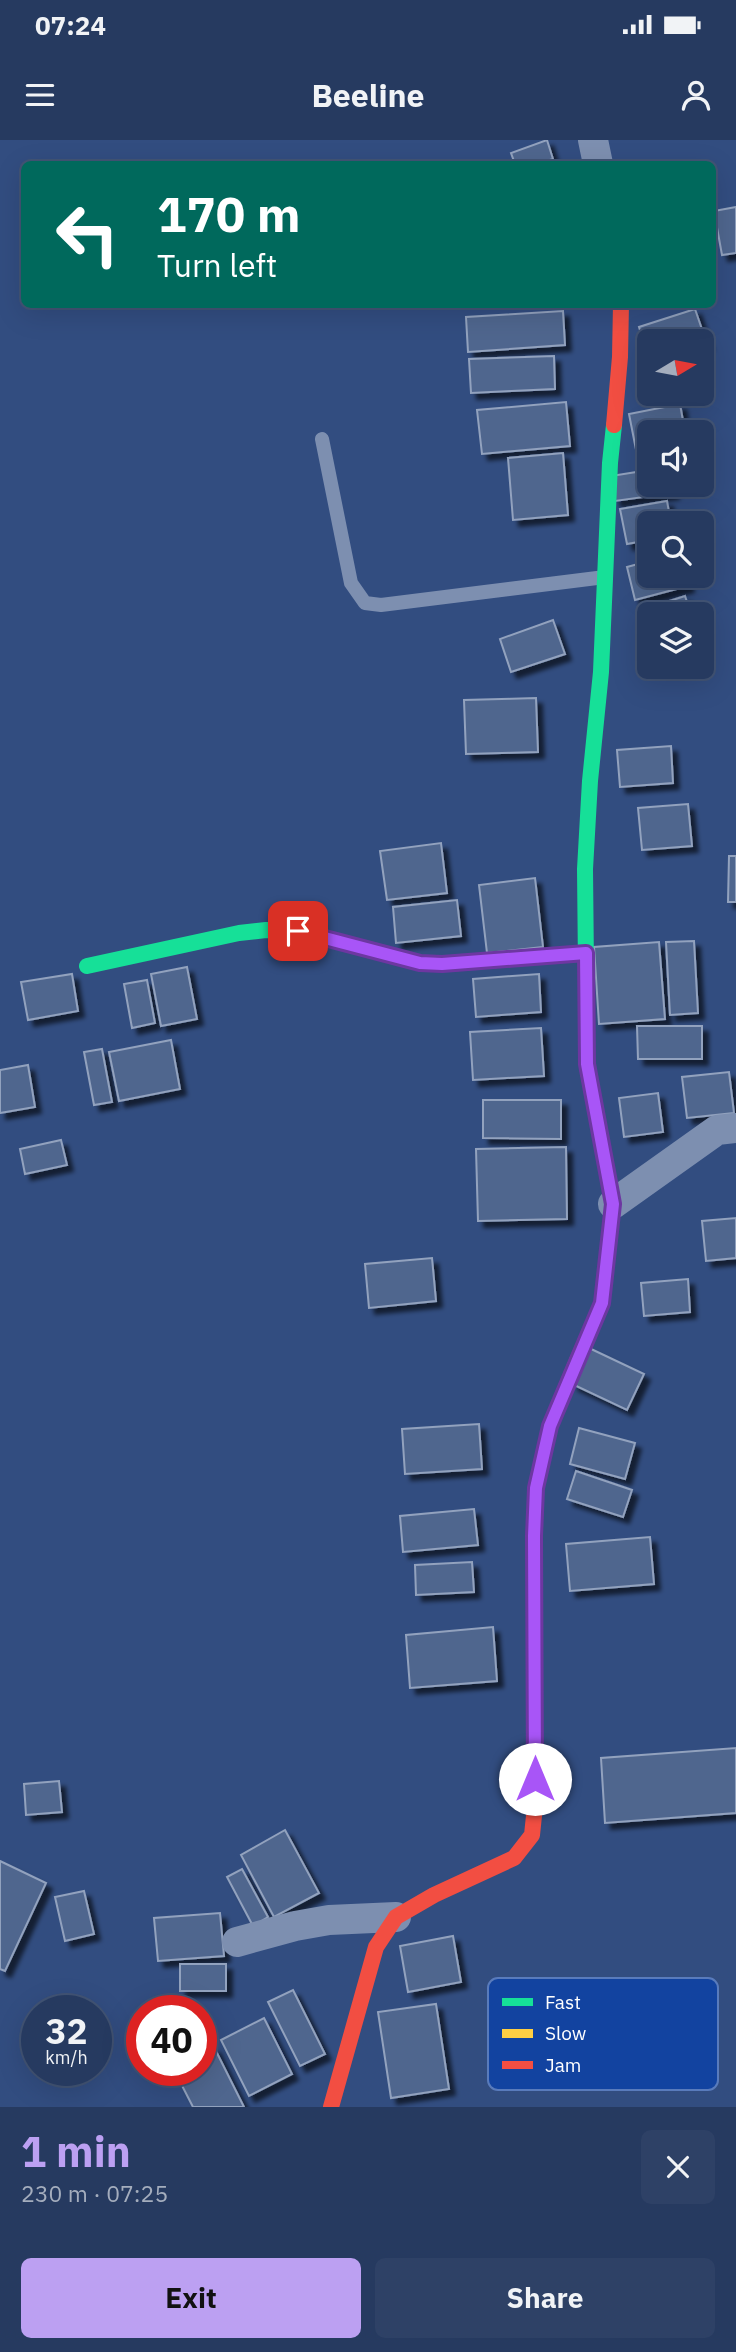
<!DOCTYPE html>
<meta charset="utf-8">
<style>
:root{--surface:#263a60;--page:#2e4166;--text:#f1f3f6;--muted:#a4adbd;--line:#425475;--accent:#bca0f2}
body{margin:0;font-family:"IBM Plex Sans",sans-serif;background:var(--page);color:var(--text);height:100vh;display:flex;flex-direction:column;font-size:26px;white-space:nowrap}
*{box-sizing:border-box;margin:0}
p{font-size:23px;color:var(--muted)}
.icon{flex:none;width:38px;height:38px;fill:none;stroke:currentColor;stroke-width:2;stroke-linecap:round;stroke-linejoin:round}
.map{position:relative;height:1967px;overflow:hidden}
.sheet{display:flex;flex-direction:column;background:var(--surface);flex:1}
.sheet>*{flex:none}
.guide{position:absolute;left:21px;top:21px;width:695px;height:147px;border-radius:10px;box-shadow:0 7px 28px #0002,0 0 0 2px var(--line);background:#00695c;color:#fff;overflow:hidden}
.needle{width:46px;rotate:80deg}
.buttons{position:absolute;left:637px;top:189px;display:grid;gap:14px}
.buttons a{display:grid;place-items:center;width:77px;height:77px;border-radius:10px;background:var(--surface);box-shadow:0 7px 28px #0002,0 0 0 2px var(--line);font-size:35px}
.speed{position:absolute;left:21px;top:1855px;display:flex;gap:14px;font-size:35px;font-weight:700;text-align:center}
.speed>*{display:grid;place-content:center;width:91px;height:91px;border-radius:50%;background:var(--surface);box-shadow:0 7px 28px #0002,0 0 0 2px var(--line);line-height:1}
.speed small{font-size:18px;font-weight:400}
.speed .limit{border:10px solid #d22;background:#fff;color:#111}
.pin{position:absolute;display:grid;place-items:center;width:60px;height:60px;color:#fff;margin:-30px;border-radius:14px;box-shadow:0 4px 10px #0006}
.me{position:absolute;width:77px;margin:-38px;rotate:0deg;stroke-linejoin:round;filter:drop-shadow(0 0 5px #0008)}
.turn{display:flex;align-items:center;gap:24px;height:147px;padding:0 21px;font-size:32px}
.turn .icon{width:91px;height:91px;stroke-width:2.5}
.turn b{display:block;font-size:49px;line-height:60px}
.round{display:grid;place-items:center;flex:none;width:74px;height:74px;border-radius:10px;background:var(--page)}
.headline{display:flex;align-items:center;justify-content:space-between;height:119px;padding:0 21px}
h1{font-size:42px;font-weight:700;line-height:52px;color:var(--accent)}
.button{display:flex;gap:14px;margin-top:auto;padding:14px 21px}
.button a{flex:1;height:80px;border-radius:10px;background:var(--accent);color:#111;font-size:28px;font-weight:700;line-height:80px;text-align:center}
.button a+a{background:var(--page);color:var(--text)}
.status{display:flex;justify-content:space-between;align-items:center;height:49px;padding:0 35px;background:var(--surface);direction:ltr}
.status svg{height:19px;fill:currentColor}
header{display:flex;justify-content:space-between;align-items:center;height:91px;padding:0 21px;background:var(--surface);font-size:32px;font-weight:700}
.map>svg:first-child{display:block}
</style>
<div class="status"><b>07:24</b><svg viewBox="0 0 49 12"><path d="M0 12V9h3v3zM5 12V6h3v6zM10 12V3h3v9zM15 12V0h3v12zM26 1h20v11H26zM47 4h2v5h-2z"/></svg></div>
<header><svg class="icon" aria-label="menu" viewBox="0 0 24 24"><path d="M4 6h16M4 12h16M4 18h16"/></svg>Beeline<svg class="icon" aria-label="person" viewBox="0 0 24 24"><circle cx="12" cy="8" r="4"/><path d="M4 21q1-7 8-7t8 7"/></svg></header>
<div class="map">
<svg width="736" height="1967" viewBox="0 0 736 1967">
<defs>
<filter id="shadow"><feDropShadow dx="6" dy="6" stdDeviation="2" flood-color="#0009"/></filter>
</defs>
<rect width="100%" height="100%" fill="#324d80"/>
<g fill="#50668e" stroke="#92a2be" stroke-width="2" filter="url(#shadow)">
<path d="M547,0L553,19L537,24H515L511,13Z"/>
<path d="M736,67V113L722,115L714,71Z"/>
<path d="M695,169L707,204L702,205V201H649V220L639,187Z"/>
<path d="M563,171L565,205L468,212L466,177Z"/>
<path d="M554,216L555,249L471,253L469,219Z"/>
<path d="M649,235V254H672L650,260L644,237Z"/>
<path d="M566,262L570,306L482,314L477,270Z"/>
<path d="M680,264L685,292H649V323L639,325L629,274Z"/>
<path d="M563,313L568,375L513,380L508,318Z"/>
<path d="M649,330V345H672L673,353L615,361L611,336Z"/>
<path d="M667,361L671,383H649V400L627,404L620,369Z"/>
<path d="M649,421V436H686L688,446L635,460L627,427Z"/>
<path d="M685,456L691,474H649V496L641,470Z"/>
<path d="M553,480L565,514L511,532L500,499Z"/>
<path d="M536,558L538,612L466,614L464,560Z"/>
<path d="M671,606L673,643L620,647L617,610Z"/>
<path d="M688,664L692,706L642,710L638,668Z"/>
<path d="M441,703L447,753L387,760L380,711Z"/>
<path d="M729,716H736V762H728Z"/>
<path d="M535,738L543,807L487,813L479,745Z"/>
<path d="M457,760L461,796L396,803L393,767Z"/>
<path d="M694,801L698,873L670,875L666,802Z"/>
<path d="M659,802L665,879L599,884L594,807Z"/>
<path d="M187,827L197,879L161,886L151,834Z"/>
<path d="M72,834L78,871L28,880L21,842Z"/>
<path d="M539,834L541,872L476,877L473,839Z"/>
<path d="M147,840L155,883L132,888L124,844Z"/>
<path d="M637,886H702V919H638Z"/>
<path d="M541,888L544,936L473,940L470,892Z"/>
<path d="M171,900L180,949L119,961L109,912Z"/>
<path d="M102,909L112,962L94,965L84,912Z"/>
<path d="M28,925L35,967L0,973V930Z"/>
<path d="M729,932L734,973L687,978L682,937Z"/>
<path d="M658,953L663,992L624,997L619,958Z"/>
<path d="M483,960H561V999L483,998Z"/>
<path d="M61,1000L67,1025L25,1034L20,1009Z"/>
<path d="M566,1007L567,1079L478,1081L476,1009Z"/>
<path d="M736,1078V1118L706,1121L702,1081Z"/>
<path d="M432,1118L436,1161L369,1168L365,1124Z"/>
<path d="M688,1139L690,1172L644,1176L641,1143Z"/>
<path d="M589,1208L644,1234L627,1270L572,1244Z"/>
<path d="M479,1284L482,1329L405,1334L402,1289Z"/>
<path d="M579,1288L635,1303L625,1339L570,1324Z"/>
<path d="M576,1331L632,1350L623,1377L567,1359Z"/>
<path d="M474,1369L478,1405L403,1412L400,1376Z"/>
<path d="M650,1397L654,1444L570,1451L566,1404Z"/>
<path d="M472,1422L474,1452L416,1455L415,1425Z"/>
<path d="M493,1487L497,1541L410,1548L406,1495Z"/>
<path d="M736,1608V1673L605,1683L601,1618Z"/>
<path d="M59,1641L62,1672L26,1675L24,1644Z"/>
<path d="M285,1690L319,1753L274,1777L241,1715Z"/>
<path d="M0,1721L46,1743L5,1831L0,1829Z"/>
<path d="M242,1729L268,1777L253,1786L227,1737Z"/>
<path d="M84,1751L94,1794L65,1801L55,1757Z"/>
<path d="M220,1773L224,1816L158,1821L154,1778Z"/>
<path d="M453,1796L461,1842L408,1852L400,1806Z"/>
<rect x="180" y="1824" width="46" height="27"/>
<path d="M293,1850L325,1914L300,1926L268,1862Z"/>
<path d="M436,1864L449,1949L391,1958L378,1872Z"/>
<path d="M264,1878L292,1934L249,1956L221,1900Z"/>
<path d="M214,1907L244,1967H193L174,1930H201V1914Z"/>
</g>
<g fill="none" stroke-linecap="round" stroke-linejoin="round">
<path stroke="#7d8fb0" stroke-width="14" d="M322,299L351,443L365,463L381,465L605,437"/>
<g stroke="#7d8fb0" stroke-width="30">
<path d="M593,0L598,24"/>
<path d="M613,1064L717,990L736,988"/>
<path d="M237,1802L295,1786L329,1780L396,1777"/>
</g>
<g stroke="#16e098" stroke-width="16">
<path d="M87,826L239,793L266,790L298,791L420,823L446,824"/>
<path d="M587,926L585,729L590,641L601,532L610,323L614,285"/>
</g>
<path stroke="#ffcf43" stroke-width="16" d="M535,1585L534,1396L536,1347L550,1286L577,1221"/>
<g stroke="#f24e42" stroke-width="16">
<path d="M614,285L620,217L621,164"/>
<path d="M446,824L586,813"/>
<path d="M577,1221L602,1163L613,1064L587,926"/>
<path d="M331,1967L376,1807L396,1777L434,1755L514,1718L532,1695L535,1666V1585"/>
</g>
</g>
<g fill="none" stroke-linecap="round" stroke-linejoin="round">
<g stroke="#6d37a1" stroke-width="18">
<path id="route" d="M298,791L420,823L442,824L586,813L587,924L613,1064L602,1163L550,1286L536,1348L534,1396L535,1639"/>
</g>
<use href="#route" stroke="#a855f7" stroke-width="12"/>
</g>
<rect x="488" y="1838" width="230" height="112" rx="10" fill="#1243a0" stroke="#597bbc" stroke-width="2"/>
<rect x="502" y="1858" width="31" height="8" fill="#16e098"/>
<rect x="502" y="1889" width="31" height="9" fill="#ffcf43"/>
<rect x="502" y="1921" width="31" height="8" fill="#f24e42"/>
<g font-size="19" fill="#fff">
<text x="545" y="1869">Fast</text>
<text x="545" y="1900">Slow</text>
<text x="545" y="1932">Jam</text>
</g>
</svg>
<div class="buttons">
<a><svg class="needle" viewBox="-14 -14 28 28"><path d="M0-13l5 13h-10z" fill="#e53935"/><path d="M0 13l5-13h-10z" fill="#a4adbd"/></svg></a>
<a><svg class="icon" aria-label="sound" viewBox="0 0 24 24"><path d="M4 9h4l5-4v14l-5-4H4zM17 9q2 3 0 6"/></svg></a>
<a><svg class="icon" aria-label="search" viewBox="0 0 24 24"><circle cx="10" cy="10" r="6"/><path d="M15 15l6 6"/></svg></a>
<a><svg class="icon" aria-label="layers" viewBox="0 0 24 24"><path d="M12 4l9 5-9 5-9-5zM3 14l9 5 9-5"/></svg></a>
</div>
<div class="speed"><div>32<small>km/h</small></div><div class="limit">40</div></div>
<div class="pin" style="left:298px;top:791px;background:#d93025"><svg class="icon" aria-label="arrive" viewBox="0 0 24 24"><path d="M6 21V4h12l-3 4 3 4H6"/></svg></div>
<svg class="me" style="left:535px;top:1639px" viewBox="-20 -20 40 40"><circle r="19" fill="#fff"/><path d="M0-13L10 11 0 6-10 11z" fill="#a855f7"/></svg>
<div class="guide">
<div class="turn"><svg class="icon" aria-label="left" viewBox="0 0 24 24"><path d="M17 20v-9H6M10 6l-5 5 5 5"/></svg><div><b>170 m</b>Turn left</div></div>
</div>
</div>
<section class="sheet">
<div class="headline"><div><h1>1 min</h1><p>230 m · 07:25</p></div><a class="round"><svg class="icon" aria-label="close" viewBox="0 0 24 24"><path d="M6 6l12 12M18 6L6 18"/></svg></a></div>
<div class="button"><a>Exit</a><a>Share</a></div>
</section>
